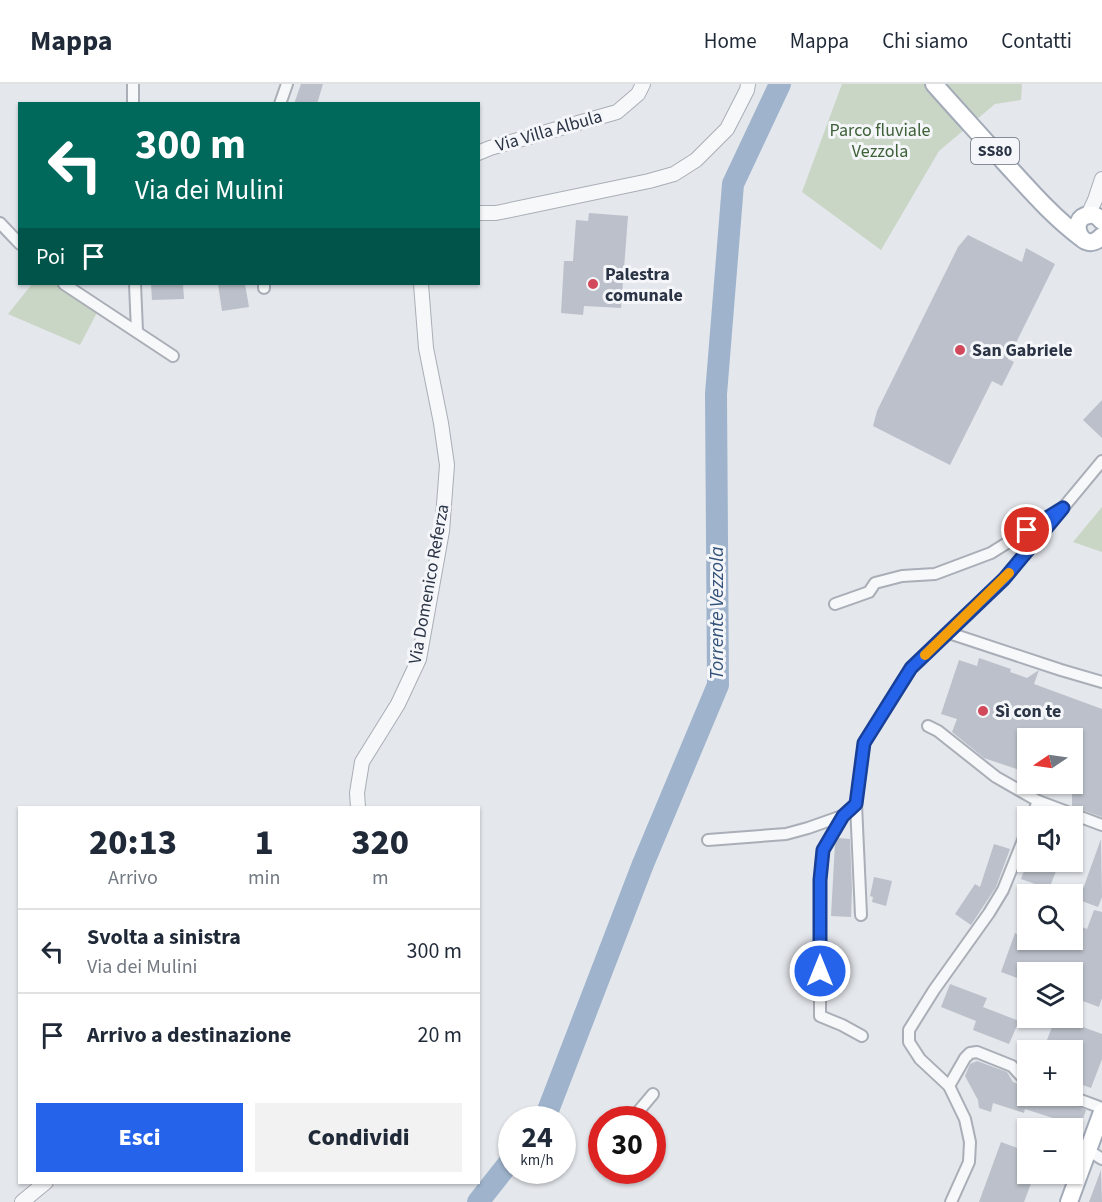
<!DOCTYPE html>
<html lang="it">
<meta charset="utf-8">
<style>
:root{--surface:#fff;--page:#f2f2f3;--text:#1f2937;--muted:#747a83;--line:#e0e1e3;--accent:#2563eb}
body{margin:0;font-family:"Source Sans 3",sans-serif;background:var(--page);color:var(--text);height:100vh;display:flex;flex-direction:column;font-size:22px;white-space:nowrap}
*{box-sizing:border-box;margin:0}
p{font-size:20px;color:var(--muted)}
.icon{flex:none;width:33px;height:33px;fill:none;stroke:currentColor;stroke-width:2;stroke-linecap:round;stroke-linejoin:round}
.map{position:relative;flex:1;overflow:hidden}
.details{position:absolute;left:18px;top:722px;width:462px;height:378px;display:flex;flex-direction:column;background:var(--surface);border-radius:0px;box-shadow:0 2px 4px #0004}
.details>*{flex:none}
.top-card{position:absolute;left:18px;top:18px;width:462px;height:183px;border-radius:0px;box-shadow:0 2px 4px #0004;background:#00695c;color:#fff;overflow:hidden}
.needle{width:39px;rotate:257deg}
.controls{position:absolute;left:1017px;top:644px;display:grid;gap:12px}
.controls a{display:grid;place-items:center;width:66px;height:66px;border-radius:0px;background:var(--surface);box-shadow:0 2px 4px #0004;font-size:30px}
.speed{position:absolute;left:498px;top:1022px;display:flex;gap:12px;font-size:30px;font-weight:700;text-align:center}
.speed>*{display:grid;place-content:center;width:78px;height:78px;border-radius:50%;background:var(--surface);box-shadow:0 2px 4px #0004;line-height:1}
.speed small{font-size:15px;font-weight:400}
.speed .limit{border:9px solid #d22;background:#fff;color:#111}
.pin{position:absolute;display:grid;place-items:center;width:51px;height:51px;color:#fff;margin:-26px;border:3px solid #fff;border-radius:50%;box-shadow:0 2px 6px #0007}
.me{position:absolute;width:66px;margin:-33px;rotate:0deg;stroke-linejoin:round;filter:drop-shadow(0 0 4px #0008)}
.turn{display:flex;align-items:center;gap:21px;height:126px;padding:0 18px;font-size:27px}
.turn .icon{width:78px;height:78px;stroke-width:2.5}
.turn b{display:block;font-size:42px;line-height:51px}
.then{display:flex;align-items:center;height:57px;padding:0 18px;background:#0003;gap:12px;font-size:22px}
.eta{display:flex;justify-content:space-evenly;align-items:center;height:102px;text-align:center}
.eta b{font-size:36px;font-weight:800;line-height:42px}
.action{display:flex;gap:12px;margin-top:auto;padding:12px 18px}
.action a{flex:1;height:69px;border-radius:0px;background:var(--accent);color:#fff;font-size:24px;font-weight:800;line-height:69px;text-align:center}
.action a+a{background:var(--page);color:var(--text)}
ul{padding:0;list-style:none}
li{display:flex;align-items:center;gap:18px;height:84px;padding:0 18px;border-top:2px solid var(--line)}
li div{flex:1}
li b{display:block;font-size:22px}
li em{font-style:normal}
header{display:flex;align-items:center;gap:36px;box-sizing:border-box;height:84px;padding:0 30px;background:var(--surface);border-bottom:2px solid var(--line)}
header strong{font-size:28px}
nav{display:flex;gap:33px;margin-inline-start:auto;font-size:21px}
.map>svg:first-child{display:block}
</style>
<header>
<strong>Mappa</strong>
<nav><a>Home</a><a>Mappa</a><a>Chi siamo</a><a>Contatti</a></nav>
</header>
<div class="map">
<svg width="1102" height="1118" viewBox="0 0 1102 1118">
<rect width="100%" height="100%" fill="#e4e7ec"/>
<g fill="#c9d6c5">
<path d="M842,0H1022L1021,16L995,20L939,67L881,166L802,108Z"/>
<path d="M32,200H64L100,223L80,261L8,230Z"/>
<path d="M1102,423V468L1073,458Z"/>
</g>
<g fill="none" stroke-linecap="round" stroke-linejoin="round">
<g stroke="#9fb4cc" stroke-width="22">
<path d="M542,1035L547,1029L643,780L718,601L716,310L733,100L780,0"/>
<path d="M478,1118L512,1075"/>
</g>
</g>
<g fill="#bbc0ca">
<path d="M301,0H323L317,20H294Z"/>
<path d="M589,129L628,132L621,224L584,222L583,231L561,229L564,177H573L576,136L588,137Z"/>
<path d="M968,151L1022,178L1026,164L1055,180L1008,275L1014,278L1002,302L992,297L950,381L873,342L877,327L958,163Z"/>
<path d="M151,200H183L184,215L152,216Z"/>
<path d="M218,200H245L249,223L222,227Z"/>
<path d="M1102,316V354L1083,336Z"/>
<path d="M979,574L1011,585L1010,588L1027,594L1039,586L1034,600L1102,625V733L1072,722V709L1047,700L1072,699V654H1028V689L984,674L952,648L957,635L941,630L959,576L977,582Z"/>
<path d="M838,754L850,755L852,804L851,833L831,832L835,760Z"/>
<path d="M1101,755L1102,813L1098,823L1079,816Z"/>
<path d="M994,760L1010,765L996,803L971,841L955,830L975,800L980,803Z"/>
<path d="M1028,777L1056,787L1049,805L1021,795Z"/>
<path d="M874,793L892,797L886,822L872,818L873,813L870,812Z"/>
<path d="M1094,826L1102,828V914L1099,923L1072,913V888H1028V898L1001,888L1015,849L1028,855H1072V839L1087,845Z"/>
<path d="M950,900L987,914L983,923L1019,937L1009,960L973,946L976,937L941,923Z"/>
<path d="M1056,933L1102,950V975L1091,1004L1072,997V990L1078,975L1072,973V966H1043Z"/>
<path d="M977,977L1007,988L1013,998L1028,1003V1011H1049L1086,1026L1080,1044H1060L1062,1037L1025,1025L1024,1029L993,1019L991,1028L979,1024L978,1016L965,992L970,980Z"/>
<path d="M1001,1058L1028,1068V1089H1035L1024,1118H979Z"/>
<path d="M1101,1086L1102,1118H1089Z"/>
</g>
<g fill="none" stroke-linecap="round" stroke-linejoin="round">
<g stroke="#a9aeb7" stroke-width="14">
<g id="minor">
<path d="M133,0V20"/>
<path d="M280,20L287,0"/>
<path d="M0,139L20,160"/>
<path d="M64,200L173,272"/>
<path d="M135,200L137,247"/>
<path d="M264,200V204"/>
<path d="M835,520L869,508L875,499L902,492L935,490L991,469L1055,429"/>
<path d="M949,549L1061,586L1102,598"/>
<path d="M928,642L938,647L996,693L1038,717L1102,741"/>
<path d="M856,720L842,732L823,766L820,796V932L842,941L862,952"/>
<path d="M1032,732L1038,717"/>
<path d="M708,756L786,750L808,744L842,732"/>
<path d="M861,831L856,720L864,659L911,584L1004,495L1102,377"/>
<path d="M949,1002L965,974L970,969L977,968L1012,982L1022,993L1028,996"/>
<path d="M1067,1011L1102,1024"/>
<path d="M632,1035L653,1010"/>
<path d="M1088,1066L1102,1075"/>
<path d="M951,1118L969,1078L970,1058L965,1035L949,1002L920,975L909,958V946L934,906L989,829L1003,806L1028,744"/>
</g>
</g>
<g stroke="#a9aeb7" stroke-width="16">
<g id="tertiary">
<path d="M478,69L490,64L617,28L638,10L643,0"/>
<path d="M478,129H496L649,97L674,90L696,76L727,45L747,6L748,0"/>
<path d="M1088,131L1095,116L1102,95"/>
<path d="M358,723L357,709L362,678L398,620L419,575L442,447L447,381L441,339L426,264L421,200"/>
<path d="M22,1118L46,1098"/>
</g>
</g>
<g stroke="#a3abb8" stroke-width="20">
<g id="primary">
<path d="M934,0C957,26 981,52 1005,79C1029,105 1052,132 1080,153"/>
<path d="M1102,137C1098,133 1095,130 1089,131C1066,134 1082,173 1102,152"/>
<path d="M1069,1118L1102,1028"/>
</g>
</g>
<use href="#minor" stroke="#f7f8fa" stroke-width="10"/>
<use href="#tertiary" stroke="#f7f8fa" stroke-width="14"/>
<use href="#primary" stroke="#fff" stroke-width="16"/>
</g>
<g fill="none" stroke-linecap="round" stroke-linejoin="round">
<g stroke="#184099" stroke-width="15">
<path id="route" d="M820,887V796L823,766L843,732L856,720L864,659L911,584L1004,495L1063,424L1027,446"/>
</g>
<use href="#route" stroke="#2563eb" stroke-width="10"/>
<path stroke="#f59e0b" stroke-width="10" d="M925,571L1009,489"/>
</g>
<g fill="#d1495b" stroke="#f4f6f9" stroke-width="2">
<circle cx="593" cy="200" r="6"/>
<circle cx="960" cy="266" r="6"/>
<circle cx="983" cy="627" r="6"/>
</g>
<g text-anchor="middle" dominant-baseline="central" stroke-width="6" stroke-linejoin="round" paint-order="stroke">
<rect fill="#f4f6f9" stroke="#676e7b" stroke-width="1.5" x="971" y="54" width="48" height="26" rx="4.5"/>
<g font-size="16" font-weight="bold" fill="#2b3445">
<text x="995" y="67">SS80</text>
</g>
<g font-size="18" fill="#3f6138" stroke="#f4f6f9">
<text x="880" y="46">Parco fluviale<tspan x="880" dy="21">Vezzola</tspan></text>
</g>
<g font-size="18" fill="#2b3445" stroke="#f4f6f9">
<text transform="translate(549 47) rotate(-16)">Via Villa Albula</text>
<text transform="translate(429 500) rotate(-80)">Via Domenico Referza</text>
</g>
<g font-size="18" font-weight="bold" fill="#2b3445" stroke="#f4f6f9" text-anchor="start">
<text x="605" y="190">Palestra<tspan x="605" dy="21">comunale</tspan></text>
<text x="972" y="266">San Gabriele</text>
<text x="995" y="627">Sì con te</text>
</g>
<g font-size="20" font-style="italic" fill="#34527a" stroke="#f4f6f9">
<text transform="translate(717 529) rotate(-90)">Torrente Vezzola</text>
</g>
</g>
</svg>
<div class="controls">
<a><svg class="needle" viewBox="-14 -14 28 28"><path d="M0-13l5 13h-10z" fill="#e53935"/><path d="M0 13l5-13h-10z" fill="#747a83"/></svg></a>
<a><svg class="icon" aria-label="sound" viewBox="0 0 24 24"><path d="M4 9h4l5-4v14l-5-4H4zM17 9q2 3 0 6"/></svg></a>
<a><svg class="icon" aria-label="search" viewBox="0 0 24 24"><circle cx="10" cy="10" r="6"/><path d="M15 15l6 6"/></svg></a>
<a><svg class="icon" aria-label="layers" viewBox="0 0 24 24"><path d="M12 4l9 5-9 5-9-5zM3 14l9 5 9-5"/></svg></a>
<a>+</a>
<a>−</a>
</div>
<div class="speed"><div>24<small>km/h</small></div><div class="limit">30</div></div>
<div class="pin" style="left:1027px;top:446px;background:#d93025"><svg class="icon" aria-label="arrive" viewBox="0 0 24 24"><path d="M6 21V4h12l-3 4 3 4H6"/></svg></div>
<svg class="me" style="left:820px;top:887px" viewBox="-20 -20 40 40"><circle r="17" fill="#2563eb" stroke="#fff" stroke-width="3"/><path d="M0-11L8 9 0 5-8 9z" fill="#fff"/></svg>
<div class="top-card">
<div class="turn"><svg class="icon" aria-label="left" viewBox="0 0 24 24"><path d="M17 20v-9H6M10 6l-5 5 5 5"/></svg><div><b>300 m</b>Via dei Mulini</div></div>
<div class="then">Poi<svg class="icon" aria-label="arrive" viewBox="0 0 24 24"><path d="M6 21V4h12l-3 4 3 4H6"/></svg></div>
</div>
<section class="details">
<div class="eta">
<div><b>20:13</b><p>Arrivo</p></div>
<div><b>1</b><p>min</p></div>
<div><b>320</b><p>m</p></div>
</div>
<ul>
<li><svg class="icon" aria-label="left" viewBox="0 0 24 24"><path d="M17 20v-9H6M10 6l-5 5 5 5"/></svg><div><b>Svolta a sinistra</b><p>Via dei Mulini</p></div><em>300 m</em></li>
<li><svg class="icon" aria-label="arrive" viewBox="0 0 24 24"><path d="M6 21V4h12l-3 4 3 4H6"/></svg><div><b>Arrivo a destinazione</b></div><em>20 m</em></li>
</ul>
<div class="action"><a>Esci</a><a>Condividi</a></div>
</section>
</div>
